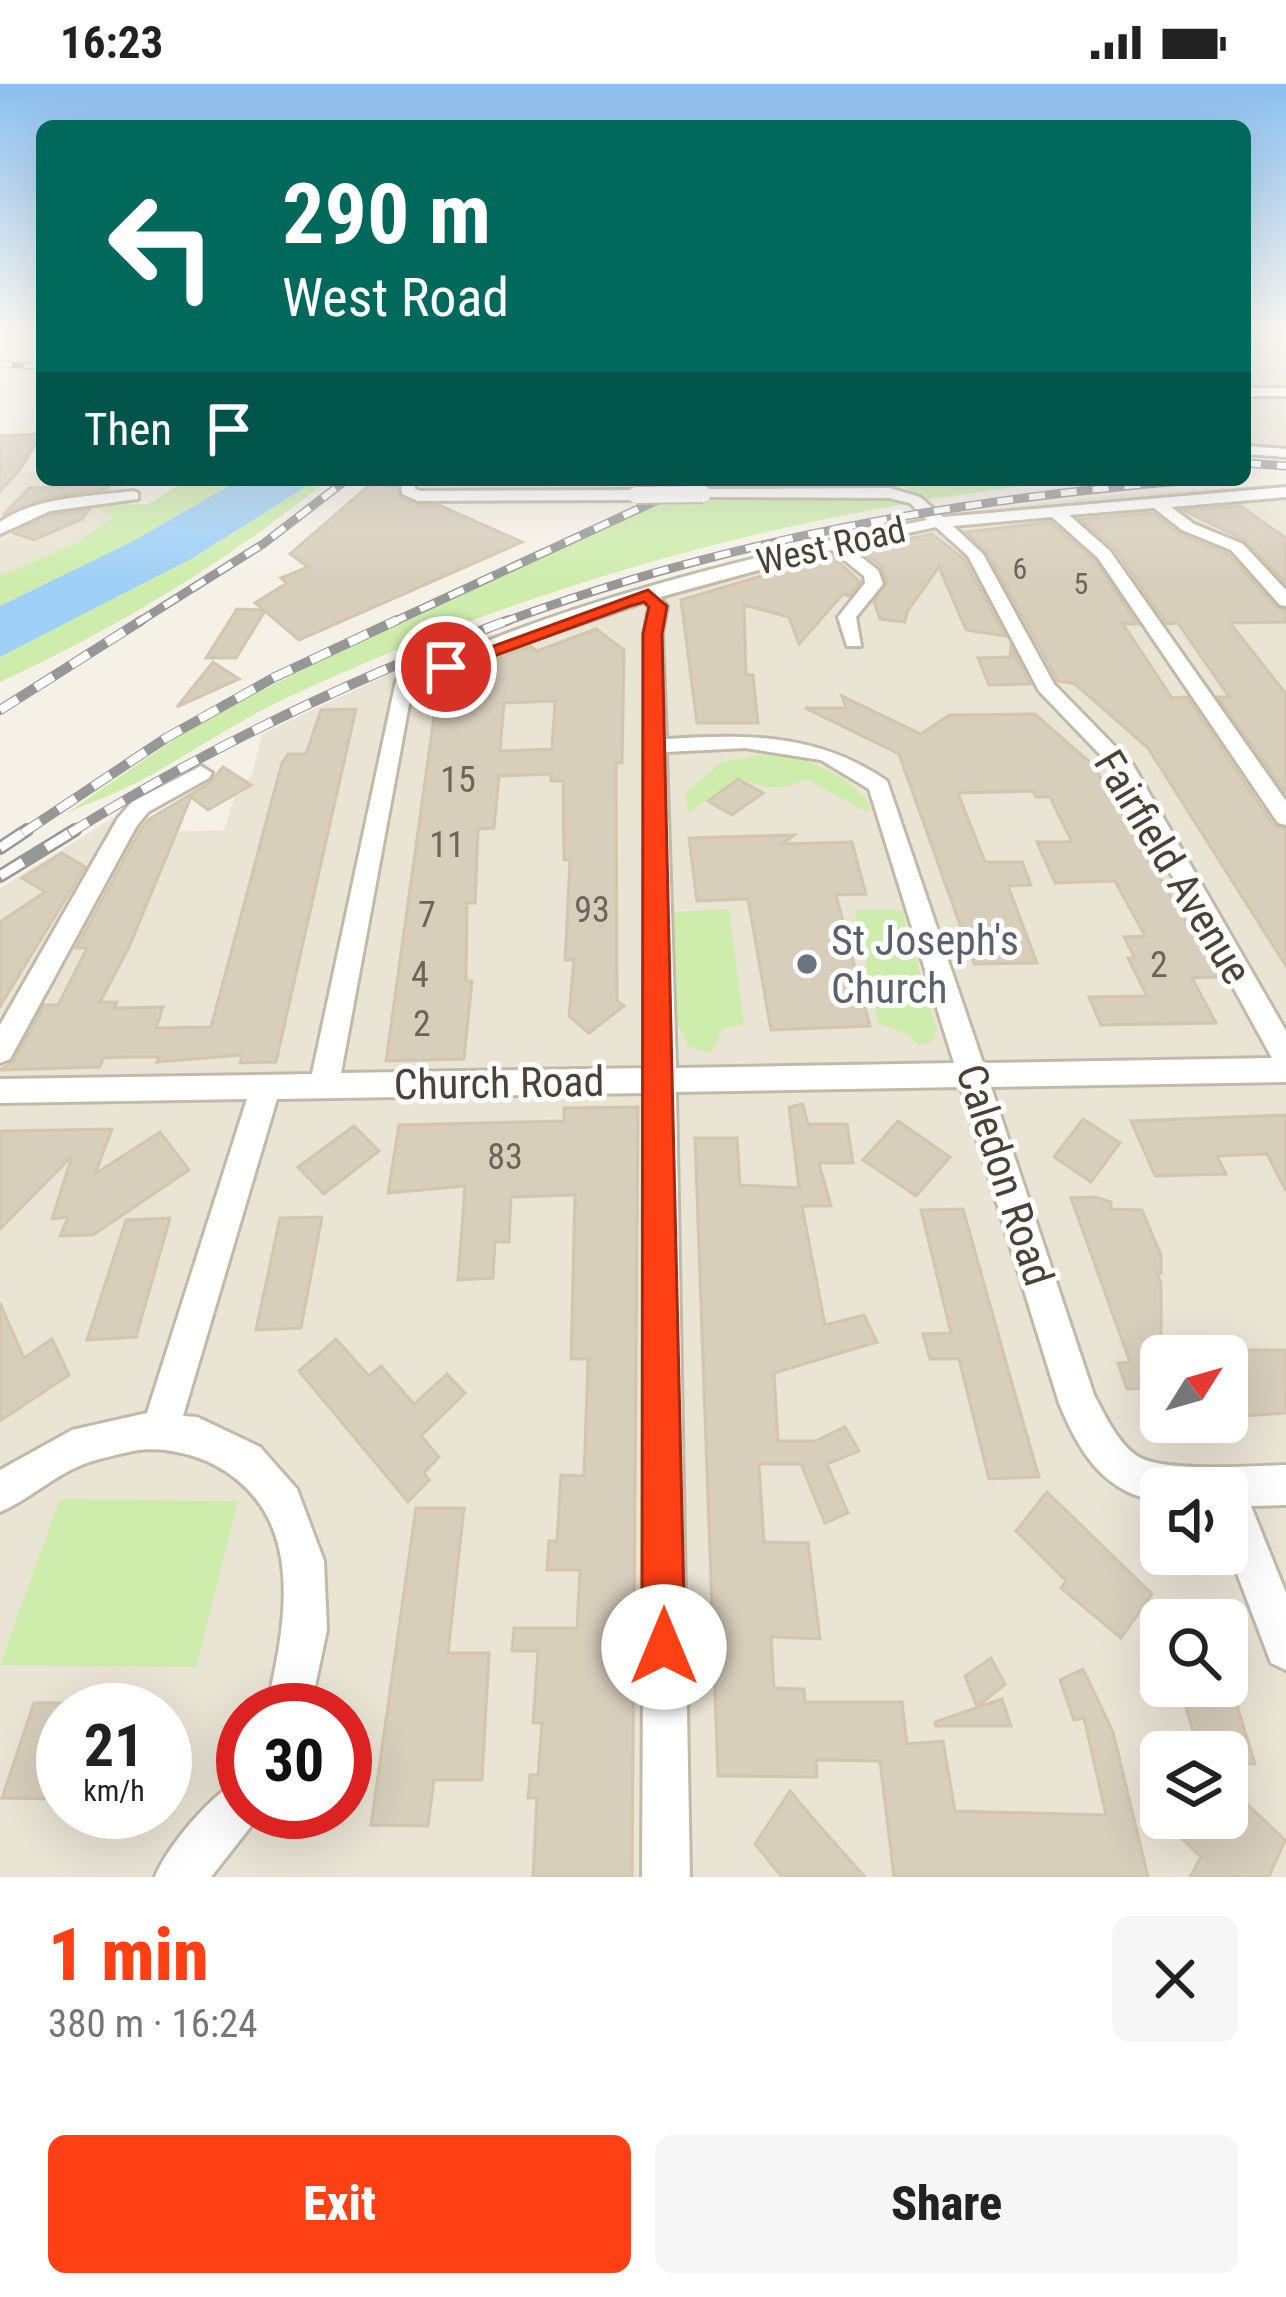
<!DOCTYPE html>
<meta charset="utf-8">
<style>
:root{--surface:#fff;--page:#f6f6f6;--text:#222;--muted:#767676;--accent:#ff3f14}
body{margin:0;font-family:"Roboto Condensed",sans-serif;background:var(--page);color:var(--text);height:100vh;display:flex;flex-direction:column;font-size:45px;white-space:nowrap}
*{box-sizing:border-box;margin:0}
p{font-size:39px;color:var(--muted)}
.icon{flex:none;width:66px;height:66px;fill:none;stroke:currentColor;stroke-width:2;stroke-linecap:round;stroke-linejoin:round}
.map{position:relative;height:1793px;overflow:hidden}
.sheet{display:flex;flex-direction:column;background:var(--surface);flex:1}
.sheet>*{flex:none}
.top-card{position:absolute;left:36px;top:36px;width:1215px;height:366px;border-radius:18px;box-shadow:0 12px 48px #0002;background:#00695c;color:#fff;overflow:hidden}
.needle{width:78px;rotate:53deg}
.controls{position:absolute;left:1140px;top:1251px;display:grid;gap:24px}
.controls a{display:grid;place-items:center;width:108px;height:108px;border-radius:18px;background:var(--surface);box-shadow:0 12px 48px #0002;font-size:60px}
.speed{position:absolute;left:36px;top:1599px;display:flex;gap:24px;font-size:60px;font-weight:700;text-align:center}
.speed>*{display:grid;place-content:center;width:156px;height:156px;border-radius:50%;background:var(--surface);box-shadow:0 12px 48px #0002;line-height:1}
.speed small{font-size:30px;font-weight:400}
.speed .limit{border:18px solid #d22;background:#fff;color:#111}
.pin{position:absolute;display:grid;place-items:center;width:102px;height:102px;color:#fff;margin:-51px;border:6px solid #fff;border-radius:50%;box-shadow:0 3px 12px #0007}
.me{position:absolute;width:132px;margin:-66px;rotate:0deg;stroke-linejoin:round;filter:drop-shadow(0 0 9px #0008)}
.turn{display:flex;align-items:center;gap:42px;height:252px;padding:0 48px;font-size:54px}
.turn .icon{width:156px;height:156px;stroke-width:2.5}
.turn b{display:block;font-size:84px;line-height:102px}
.then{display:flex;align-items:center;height:114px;padding:0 48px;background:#0003;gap:24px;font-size:45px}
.round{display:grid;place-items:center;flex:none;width:126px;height:126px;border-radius:18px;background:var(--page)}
.head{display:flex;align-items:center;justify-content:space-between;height:204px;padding:0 48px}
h1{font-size:72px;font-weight:800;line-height:90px;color:var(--accent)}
.button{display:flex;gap:24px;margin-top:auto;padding:24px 48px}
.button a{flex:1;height:138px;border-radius:18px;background:var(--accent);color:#fff;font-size:48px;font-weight:800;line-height:138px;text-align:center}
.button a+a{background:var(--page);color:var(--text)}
.status{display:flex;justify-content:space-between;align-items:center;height:84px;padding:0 60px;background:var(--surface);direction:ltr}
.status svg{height:33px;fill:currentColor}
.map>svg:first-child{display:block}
</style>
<div class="status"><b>16:23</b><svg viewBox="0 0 49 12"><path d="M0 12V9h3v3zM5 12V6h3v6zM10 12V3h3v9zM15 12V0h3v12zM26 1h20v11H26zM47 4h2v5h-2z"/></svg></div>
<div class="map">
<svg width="1286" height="1793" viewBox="0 0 1286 1793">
<rect width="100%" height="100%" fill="#f5f1e7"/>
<g fill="#eae4d5" fill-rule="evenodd">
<path d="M1245,246H1286V371L1245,368Z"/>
<path d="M0,388H42V396H129L122,406L139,405L130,419L95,421L116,432L85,455L0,492Z"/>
<path d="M421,396H668L653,403L429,406L419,405Z"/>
<path d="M1286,400V1793H0V804L127,725L133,738L167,739L165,748L224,746L239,699L251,694L262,650L417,577L608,515L790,461L916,435L915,428L941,423L961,428L1115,411ZM1161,1272H1227V1338H1161ZM1161,1404H1227V1470H1161ZM1161,1536H1227V1602H1161ZM63,1626H165V1728H63ZM243,1626H345V1728H243ZM1161,1668H1227V1734H1161Z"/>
</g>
<g fill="#ceedad">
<path d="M187,396H239L133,457L0,522V492L80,457L115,432L91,421L148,420Z"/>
<path d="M317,396H328C229,476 116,545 0,598V573L191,475Z"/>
<path d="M711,396H1062L925,416L904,403L695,404Z"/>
<path d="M880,415L906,420C689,457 477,524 278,618C234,640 193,667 151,691C124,706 95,717 67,729L198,639L322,576L662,417Z"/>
<path d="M776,668C814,679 846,688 870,721L868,728L805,695C779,708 765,705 739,694L689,728L684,711L721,678Z"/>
<path d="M729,825L744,941L723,944L711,969L688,962L673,929L671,828Z"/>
<path d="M855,826H902L937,947L931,958L918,962L910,951L878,939Z"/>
<path d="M60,1415L238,1417L196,1583L0,1581Z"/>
</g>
<path fill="#9fd0f7" d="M239,396H317L191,475L0,573V522L133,457Z"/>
<g fill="#d8cebc" stroke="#d3c6ae" stroke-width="3" fill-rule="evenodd">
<path d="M41,350L21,384L0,408V352Z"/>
<path d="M69,398H112L106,405L46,414L3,431L29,404L65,403Z"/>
<path d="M373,398L397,403L400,414L416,421H439L522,458L299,556L265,527L236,574H206L237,525L264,526L255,519L287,499L281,494L308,483L290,470Z"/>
<path d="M1240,422L1286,454V499L1246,457L1183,426Z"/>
<path d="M89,426L82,435L34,456L14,449L51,431Z"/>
<path d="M1153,429L1180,450L1228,470L1277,524L1286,526V538L1230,539L1286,610V709L1218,613H1229L1178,539L1167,540L1114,464L1080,435Z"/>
<path d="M1050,438L1095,477L1137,540H1123L1172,614L1187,613L1274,742L1286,745V882L1148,664L1075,600L1058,597L987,468L966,448Z"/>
<path d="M932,450L964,475L1005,552L966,546L939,483L907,528L905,538L880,535L874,518L887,498L881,482L858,465Z"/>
<path d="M831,471L860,498L849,512L843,510L799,560L789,533L744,521L746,591H753L758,639H697L681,516Z"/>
<path d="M596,545L624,566L622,679H616L617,917L624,922L589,949L569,932L574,876H565L570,776H564L563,697H551V690L499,692L494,744L478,745L475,819H467L466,897H472L464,975L386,977L439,597L530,562L537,567ZM555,617L552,665L500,667L504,619Z"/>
<path d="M1011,563L1030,600L989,601L978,574L1010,573Z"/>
<path d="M213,578L239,595L177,623Z"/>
<path d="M842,612L921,650L949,631L1035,630L1093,681L1219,893L1192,894L1216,939L1101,941L1089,913L1147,912L1128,874H1135L1124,853L1145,852L1115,797L1055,799L1037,758H1072L1050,713H1036L1033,707L958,709L985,778H1022L1031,801L1008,802L1037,879L974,880L899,670L805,624H846Z"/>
<path d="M356,625L276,978L240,979L242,971L157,978L159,973H128L103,974L100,983L0,986L14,977L44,921H58L87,864H76L140,746L148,736L211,698L223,683L251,701L208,726L191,713L129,863L100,918H117L114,924L163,923L156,944L211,943L282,679L288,670H306L321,626Z"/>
<path d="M738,695L763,709L732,731L708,717Z"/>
<path d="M794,751L782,760L852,758L866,810L836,811L870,942L771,946L748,815L697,817L689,754Z"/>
<path d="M62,769L85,783L0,922V838L45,808L22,794Z"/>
<path d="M803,1020L808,1040H847L853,1079H819L831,1122H802L825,1241L864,1231L877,1258L774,1289L778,1357H815L845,1343L859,1367L827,1380L848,1429L825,1439L801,1380H759L764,1458L808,1459L820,1555L771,1553L774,1604L804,1605L805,1618H902L907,1660L943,1657L955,1727L1106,1731L1084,1634L1074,1636L1060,1596L1083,1585L1113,1648L1148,1793H894L880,1677L816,1676L817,1693L718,1692L695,1054H737L740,1101L799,1104L789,1023Z"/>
<path d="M638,1023L632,1793H533L537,1714H528L530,1691H538L542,1639H533L538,1567H512L514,1544H577L580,1486H547L549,1457H557L561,1391L584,1392L588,1275H571L575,1111L511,1113L509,1158H495L493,1194L458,1196L465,1102L388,1109L399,1041L564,1037V1024Z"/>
<path d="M1286,1031V1107L1267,1070L1217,1072L1226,1090L1155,1092L1131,1037Z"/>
<path d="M1083,1035L1120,1059L1091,1098L1054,1073Z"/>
<path d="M898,1037L950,1073L916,1112L863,1076Z"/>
<path d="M354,1042L379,1067L324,1110L298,1083Z"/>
<path d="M112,1045L95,1090L160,1048L189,1086L93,1151L60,1152L68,1133L52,1135L72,1072L0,1145V1047Z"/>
<path d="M1095,1113L1111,1118V1125L1142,1126L1161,1171V1189H1157L1161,1199V1304L1127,1305L1118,1279L1130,1278L1071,1114Z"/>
<path d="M963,1125L1013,1303L1039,1393L989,1395L959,1275H930L923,1250L951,1249L921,1126Z"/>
<path d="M322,1133L301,1244L256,1246L280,1134Z"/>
<path d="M170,1134L136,1253L87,1256L126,1136Z"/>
<path d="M0,1219L24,1274L52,1255L69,1291L0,1337Z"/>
<path d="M336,1255L369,1292L381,1282L414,1320L447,1290L465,1309L421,1352L439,1373L424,1389L429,1396L408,1418L299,1287Z"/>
<path d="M1227,1266H1286V1329L1227,1333Z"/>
<path d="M1047,1408L1152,1510L1121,1554L1061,1504L1066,1497L1016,1447Z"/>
<path d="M416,1424H464L448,1569H489L482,1696H434L428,1742L371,1741Z"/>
<path d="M991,1574L1005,1600L977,1623L965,1592Z"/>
<path d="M1180,1602H1231L1255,1680L1227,1679V1668H1199Z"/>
<path d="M1002,1615L1011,1642H936L935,1638Z"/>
<path d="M34,1619H63V1715L2,1714Z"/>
<path d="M1227,1701L1285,1756L1269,1793H1190L1201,1773L1176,1748L1183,1734H1227Z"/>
<path d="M790,1707L817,1739L865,1793H782L755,1760Z"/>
</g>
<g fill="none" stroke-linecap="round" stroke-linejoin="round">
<g stroke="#c2baa9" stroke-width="6">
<g id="minor">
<rect x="1245" y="304" width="41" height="8"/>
<path d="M1245,362L1286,365V373L1245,370Z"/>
<path d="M401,396H415V405L420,407L636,406L644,411L636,416L418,417L402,410Z"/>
<path d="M1286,403V413L1171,423L1194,440L1243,460L1286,506V522L1280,521L1231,466L1182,446L1154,424L1069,431L1110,467L1286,717V741L1278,739L1098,474L1052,433L953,442L983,470L1054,600L1133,681L1286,947V998L991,1003L1094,1311C1105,1331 1117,1358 1137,1372C1162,1389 1254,1382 1286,1381V1421L1251,1422L1286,1509V1586L1271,1579L1227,1463V1404H1161V1417C1105,1411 1079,1368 1059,1319L961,1003L676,1008L690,1793H642L646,1009L277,1015L183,1332L197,1333L260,1363L297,1405L324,1477L327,1546L310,1626H266C286,1540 309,1430 213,1380C191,1369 158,1362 133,1367C116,1371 95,1375 79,1382C51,1394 28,1416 0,1428V1386L72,1346L147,1329L247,1015L0,1019V995L312,990L396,597C555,519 755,471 927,436L910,419L889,414L698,413V407L703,405L890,404L920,413L943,433ZM936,443L968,472L1039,607L1113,684L1272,974L983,979L887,697C818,649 746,650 666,655L662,550L667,522L660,513L832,466L864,492L865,499L838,533L847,562H861L856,533L883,500L878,486L847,462ZM644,518L649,523L644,550L646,984L341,989L412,604L500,567ZM745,664L821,676L869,705L954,979L676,984L666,668Z"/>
<path d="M133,407L138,409V415L50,427L0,450V438C39,412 88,413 133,407Z"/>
<path d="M201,682L212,689L209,694L148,728L136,743L10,975L0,979V941L118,734L132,718Z"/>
<path d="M243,1695V1728H262L211,1793H155C167,1763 213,1707 243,1695Z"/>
</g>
</g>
<use href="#minor" fill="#fff" fill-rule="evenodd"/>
<g stroke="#979797" stroke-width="6">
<path id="rail-far3" d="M0,280L42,283"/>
</g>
<g stroke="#979797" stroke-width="9">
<g id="rail-far2">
<path d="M1245,379L1286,382"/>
<path d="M137,539L263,460L346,396"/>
<path d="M391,539L701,396"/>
<path d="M501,539C725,456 954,416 1192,396"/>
</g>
</g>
<g stroke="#979797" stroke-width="10">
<g id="rail-far1">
<path d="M0,626L142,536"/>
<path d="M23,749L166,654L275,593L397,536"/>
<path d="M70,749C209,663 356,593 509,536"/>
</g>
</g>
<g stroke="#979797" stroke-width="14">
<g id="rail">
<path d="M0,764L27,746"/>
<path d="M0,792L75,746"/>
</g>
</g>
<use href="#rail-far3" stroke="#fff" stroke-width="4.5" stroke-dasharray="12" stroke-linecap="butt"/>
<use href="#rail-far2" stroke="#fff" stroke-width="6" stroke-dasharray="16" stroke-linecap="butt"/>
<use href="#rail-far1" stroke="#fff" stroke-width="8" stroke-dasharray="21" stroke-linecap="butt"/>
<use href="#rail" stroke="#fff" stroke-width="9" stroke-dasharray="27" stroke-linecap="butt"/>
<g stroke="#c2baa9" stroke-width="20" stroke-linecap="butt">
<path id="minor-bridge" d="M636,411L703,410"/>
</g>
<use href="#minor-bridge" stroke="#fff" stroke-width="16"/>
</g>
<linearGradient id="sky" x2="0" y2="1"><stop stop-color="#8bbfee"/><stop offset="0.49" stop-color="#faf9f4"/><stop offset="1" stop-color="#faf9f4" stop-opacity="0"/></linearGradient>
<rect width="1286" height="497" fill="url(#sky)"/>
<path fill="#ff3f14" stroke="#a6290d" stroke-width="3" d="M648,506L667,522L662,550L685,1563L679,1579L664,1585L648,1579L642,1563L643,550L649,523L644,518L630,522L453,587L436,583Z"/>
<circle fill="#6b7280" stroke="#fff" stroke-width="4.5" cx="807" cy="880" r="12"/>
<g text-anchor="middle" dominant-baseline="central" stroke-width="10" stroke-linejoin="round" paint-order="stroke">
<g font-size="30" fill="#6d6557">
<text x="1020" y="484">6</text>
<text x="1081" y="499">5</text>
</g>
<g font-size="36" fill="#494235" stroke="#fff">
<text transform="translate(831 462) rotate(-13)">West Road</text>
</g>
<g font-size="36" fill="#6d6557">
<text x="458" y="696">15</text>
<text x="447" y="761">11</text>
<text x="592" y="826">93</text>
<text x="427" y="831">7</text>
<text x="1159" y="881">2</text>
<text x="420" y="891">4</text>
<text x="422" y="940">2</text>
<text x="505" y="1073">83</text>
</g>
<g font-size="42" fill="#494235" stroke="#fff">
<text transform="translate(1173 783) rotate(59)">Fairfield Avenue</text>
<text transform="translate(499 999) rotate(-1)">Church Road</text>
<text transform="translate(1005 1091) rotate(72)">Caledon Road</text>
</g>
<g font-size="42" fill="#5b616d" stroke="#fff" text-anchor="start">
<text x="831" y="856">St Joseph's<tspan x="831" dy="48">Church</tspan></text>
</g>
</g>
</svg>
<div class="controls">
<a><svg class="needle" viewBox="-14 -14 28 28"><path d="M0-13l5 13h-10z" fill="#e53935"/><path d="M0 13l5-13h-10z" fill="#767676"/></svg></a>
<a><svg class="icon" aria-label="sound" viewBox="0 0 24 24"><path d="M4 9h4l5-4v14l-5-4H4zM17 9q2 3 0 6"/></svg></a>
<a><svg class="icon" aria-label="search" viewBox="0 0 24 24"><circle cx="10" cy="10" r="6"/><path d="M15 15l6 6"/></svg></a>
<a><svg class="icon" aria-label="layers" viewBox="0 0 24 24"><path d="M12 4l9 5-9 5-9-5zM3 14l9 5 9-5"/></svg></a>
</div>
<div class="speed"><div>21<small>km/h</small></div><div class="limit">30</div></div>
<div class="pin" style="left:446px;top:583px;background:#d93025"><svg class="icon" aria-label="arrive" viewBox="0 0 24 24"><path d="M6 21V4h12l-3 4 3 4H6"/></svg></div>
<svg class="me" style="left:664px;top:1563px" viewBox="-20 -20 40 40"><circle r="19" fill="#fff"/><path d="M0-13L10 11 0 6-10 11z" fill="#ff3f14"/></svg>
<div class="top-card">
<div class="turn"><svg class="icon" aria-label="left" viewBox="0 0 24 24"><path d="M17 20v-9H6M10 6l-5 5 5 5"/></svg><div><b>290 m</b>West Road</div></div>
<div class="then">Then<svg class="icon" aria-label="arrive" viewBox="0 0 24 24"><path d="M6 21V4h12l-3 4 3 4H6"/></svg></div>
</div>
</div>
<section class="sheet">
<div class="head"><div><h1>1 min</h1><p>380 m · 16:24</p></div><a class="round"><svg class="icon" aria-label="close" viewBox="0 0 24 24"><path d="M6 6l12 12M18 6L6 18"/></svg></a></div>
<div class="button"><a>Exit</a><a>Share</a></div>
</section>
